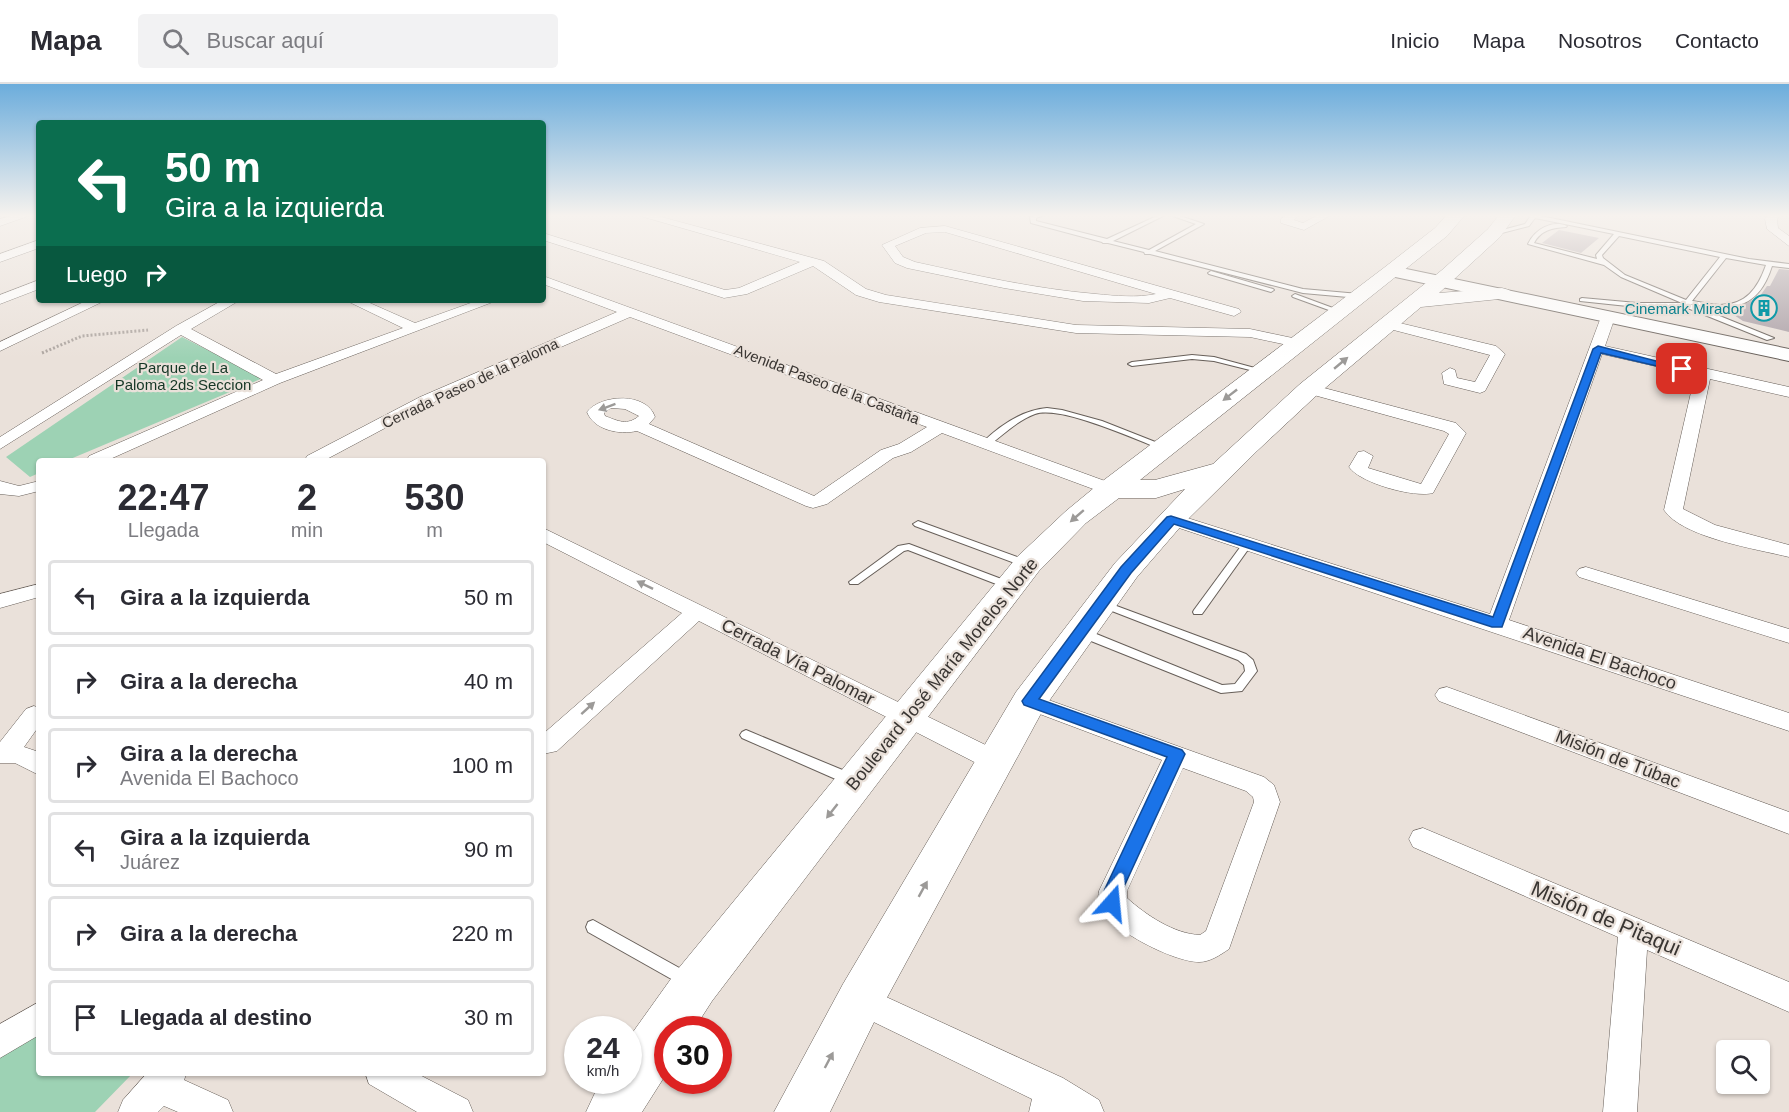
<!DOCTYPE html>
<html lang="es">
<meta charset="utf-8">
<style>
:root{--surface:#fff;--page:#f2f2f3;--text:#2b2b33;--muted:#7c7c81;--line:#e1e1e2}
body{margin:0;font-family:Arial,sans-serif;background:var(--page);color:var(--text);height:100vh;display:flex;flex-direction:column;font-size:22px;white-space:nowrap}
*{box-sizing:border-box;margin:0}
p{font-size:20px;color:var(--muted)}
.icon{flex:none;width:33px;height:33px;fill:none;stroke:currentColor;stroke-width:2;stroke-linecap:round;stroke-linejoin:round}
.map{position:relative;flex:1;overflow:hidden}
.details{position:absolute;left:36px;top:374px;width:510px;height:618px;display:flex;flex-direction:column;background:var(--surface);border-radius:6px;box-shadow:0 2px 4px #0004}
.details>*{flex:none}
.guide{position:absolute;left:36px;top:36px;width:510px;height:183px;border-radius:6px;box-shadow:0 2px 4px #0004;background:#0b6e4f;color:#fff;overflow:hidden}
.controls{position:absolute;left:1716px;top:956px;display:grid;gap:12px}
.controls a{display:grid;place-items:center;width:54px;height:54px;border-radius:6px;background:var(--surface);box-shadow:0 2px 4px #0004;font-size:30px}
.speed{position:absolute;left:564px;top:932px;display:flex;gap:12px;font-size:30px;font-weight:700;text-align:center}
.speed>*{display:grid;place-content:center;width:78px;height:78px;border-radius:50%;background:var(--surface);box-shadow:0 2px 4px #0004;line-height:1}
.speed small{font-size:15px;font-weight:400}
.speed .limit{border:9px solid #d22;background:#fff;color:#111}
.pin{position:absolute;display:grid;place-items:center;width:51px;height:51px;color:#fff;margin:-26px;border-radius:12px;box-shadow:0 3px 9px #0006}
.me{position:absolute;width:66px;margin:-33px;rotate:18deg;stroke-linejoin:round;filter:drop-shadow(0 0 4px #0008)}
.turn{display:flex;align-items:center;gap:21px;height:126px;padding:0 30px;font-size:27px}
.turn .icon{width:78px;height:78px;stroke-width:2.5}
.turn b{display:block;font-size:42px;line-height:51px}
.then{display:flex;align-items:center;height:57px;padding:0 30px;background:#0003;gap:12px;font-size:22px}
.eta{display:flex;justify-content:space-evenly;align-items:center;height:102px;text-align:center}
.eta b{font-size:36px;font-weight:700;line-height:42px}
ul{padding:0;list-style:none}
li{display:flex;align-items:center;gap:18px;height:75px;margin:0 12px 9px;padding:0 18px;border:3px solid var(--line);border-radius:6px}
li div{flex:1}
li b{display:block;font-size:22px}
li em{font-style:normal}
header{display:flex;align-items:center;gap:36px;box-sizing:border-box;height:84px;padding:0 30px;background:var(--surface);border-bottom:2px solid var(--line)}
header strong{font-size:28px}
nav{display:flex;gap:33px;margin-inline-start:auto;font-size:21px}
.search{width:420px;height:54px;background:var(--page);display:flex;align-items:center;gap:15px;box-sizing:border-box;padding:0 21px;border-radius:6px;color:var(--muted);font-size:22px}
.map>svg:first-child{display:block}
</style>
<header>
<strong>Mapa</strong>
<div class="search"><svg class="icon" aria-label="search" viewBox="0 0 24 24"><circle cx="10" cy="10" r="6"/><path d="M15 15l6 6"/></svg>Buscar aquí</div>
<nav><a>Inicio</a><a>Mapa</a><a>Nosotros</a><a>Contacto</a></nav>
</header>
<div class="map">
<svg width="1789" height="1028" viewBox="0 0 1789 1028">
<rect width="100%" height="100%" fill="#eae1da"/>
<g fill="#9dd2b4">
<path d="M182,253L263,294L68,376H39V389L30,393L6,373Z"/>
<path d="M39,947V988L133,989L95,1028H0V972Z"/>
</g>
<g fill="#ada2a8">
<path d="M1559,146L1599,154L1581,169L1542,159Z"/>
<path d="M1779,185L1789,186V248L1743,237L1734,231L1739,223L1760,212L1767,202H1770Z"/>
</g>
<g fill="none" stroke-linecap="round" stroke-linejoin="round">
<g stroke="#665e58" stroke-width="2">
<g id="service">
<path d="M1036,131H1044L1036,134V137L1107,155L1159,131H1165L1113,157L1149,166L1196,140L1170,131H1177L1204,140L1155,167L1303,205L1359,210L1362,212L1359,214L1303,209L1150,170H1145L1144,168L1108,159H1103L1102,158L1031,139L1030,133Z"/>
<path d="M1527,131H1536L1749,175L1789,180V184L1772,182C1758,227 1730,227 1690,220L1774,254L1767,256L1685,223H1637L1580,217V215L1582,214L1637,219H1682L1621,193L1604,181L1528,160C1535,145 1552,136 1567,142L1566,143C1552,144 1541,146 1534,159L1597,175L1596,171L1614,150L1535,134L1529,142L1494,151L1491,149L1525,140L1530,133ZM1619,152L1720,173L1686,216L1625,191L1603,174L1602,171ZM1726,174L1766,181C1758,204 1746,221 1720,221C1711,221 1701,218 1692,217Z"/>
<path d="M1211,187L1273,205L1274,206L1271,208L1209,190L1208,189Z"/>
<path d="M1295,210L1341,227L1342,228L1337,229L1293,213L1292,212Z"/>
<path d="M1192,271L1214,273L1266,287L1262,289L1214,277L1192,275L1132,282L1128,280L1132,278Z"/>
<path d="M1047,324L1062,326L1102,337L1168,363L1167,365H1161C1134,355 1061,321 1035,330C1018,336 1003,351 988,362L985,363L981,360C998,343 1022,326 1047,324Z"/>
<path d="M918,437L1031,478L1032,480L1027,483L1023,482L915,442L913,440Z"/>
<path d="M1247,457L1252,460L1202,530H1194L1193,528L1194,526L1244,458Z"/>
<path d="M909,460L1012,499L1013,501L1012,503H1004L908,466L904,467L858,500H850L849,498L898,462Z"/>
<path d="M1103,517L1246,570L1253,576L1257,587L1242,607L1221,609L1076,551L1075,548L1076,545H1084L1222,601L1235,600L1245,587L1244,581L1238,576L1099,522L1098,520L1099,518Z"/>
<path d="M746,646L857,692L858,696L857,700L852,701L847,700L742,654L740,651L742,648Z"/>
<path d="M593,836L692,891L695,896L692,901L687,903L682,901L588,848L586,843L588,838Z"/>
</g>
</g>
<g stroke="#665e58" stroke-width="1">
<g id="minor">
<path d="M15,131H31L0,142V135Z"/>
<path d="M637,131H654L824,177L866,205L886,211L1076,241L1250,245L1302,256L1304,259L1297,263L1250,253L1076,249L879,218L856,211L813,182L747,210L724,214L543,156V149L725,206L739,204L800,178Z"/>
<path d="M1287,131H1299L1294,136L1303,139L1318,131H1331L1304,146L1281,139V135Z"/>
<path d="M1769,131H1780L1777,135L1778,144L1789,152V162L1767,145L1765,135Z"/>
<path d="M945,142L1239,225L1241,228L1234,232L1170,214L1149,219L1083,217L1004,204L907,184L895,179L882,161L920,144ZM945,148L1156,210C1137,214 1115,212 1096,210C1035,205 974,191 915,178L903,173L895,162L926,149Z"/>
<path d="M39,156V164L0,178V170Z"/>
<path d="M543,192L1116,401L1119,405L1116,409H1104L942,349L911,368L893,374L827,420L813,424L806,422L637,347C619,351 594,346 587,328C601,310 647,308 655,333L649,340L814,412L881,366L899,360L927,343L630,233L432,319L325,376H305L307,372L420,313L617,228L543,200ZM611,324L625,325L639,332C627,342 618,337 605,332L604,329Z"/>
<path d="M39,196V205L0,220V211Z"/>
<path d="M88,216H106L0,267V258Z"/>
<path d="M223,216H240L191,245L276,290L403,244L345,216H363L415,239L479,216H498L280,299L108,376H87L89,372L263,296L181,251L0,365V353L176,242Z"/>
<path d="M1608,229L1615,233L1605,262L1789,303V313L1710,295L1683,425L1715,441L1789,461V473C1757,465 1683,454 1664,426L1695,291L1602,270L1509,536L1789,629V647L1164,439L1162,435L1164,431H1178L1490,530L1601,233Z"/>
<path d="M1387,236L1496,262L1505,270L1485,307L1480,309L1444,300L1442,289L1450,284L1455,286L1457,294L1475,298L1490,271L1382,243L1380,240Z"/>
<path d="M1309,300L1456,339L1466,349L1433,409C1414,414 1360,399 1349,383L1358,368L1364,367L1373,372L1368,384L1421,400L1449,350L1444,347L1303,308L1301,305L1303,302Z"/>
<path d="M0,397L19,402L39,397V407L19,412L0,410Z"/>
<path d="M543,444L1004,670L1008,677L1004,684L995,687L986,684L699,537L557,667L543,670V650L682,529L543,458Z"/>
<path d="M1586,483L1789,545V559L1579,493L1576,489L1579,485Z"/>
<path d="M39,500V513L0,524V510Z"/>
<path d="M1447,603L1789,728V750L1439,617L1435,611L1439,605Z"/>
<path d="M1029,609L1264,693L1274,701L1280,718L1229,865C1220,871 1210,878 1199,878C1174,878 1113,847 1101,825C1097,819 1098,814 1099,807L1162,676L1021,623L1017,617L1021,611ZM1183,684L1246,707L1253,713L1254,718L1206,847L1200,851C1174,850 1146,831 1127,814V807Z"/>
<path d="M34,622L39,624V642L24,663L39,668V691L15,679H0V658L26,625Z"/>
<path d="M1423,744L1789,898V928L1647,866L1637,1028H1603L1618,853L1413,763L1409,755L1413,747Z"/>
<path d="M860,901L1063,994L1099,1016L1104,1028H1029L1032,1015L849,926L844,916L849,906Z"/>
<path d="M39,918V951L0,974V940Z"/>
<path d="M148,988H187L184,996L228,1016L233,1028H178L164,1022L158,1028H118L123,1016Z"/>
<path d="M365,988H414L468,1016L473,1028H417L369,1000Z"/>
</g>
</g>
<g stroke="#665e58" stroke-width="2">
<path id="secondary" d="M1392,182L1789,265V277L1386,191L1383,187Z"/>
</g>
<g stroke="#665e58" stroke-width="1">
<path id="primary" d="M1447,131H1465L1447,152L1140,396H1155L1213,380L1300,300L1442,186L1488,145L1499,131H1516L1500,153L1439,209L1502,204L1509,206L1512,210L1509,214L1421,223L1318,310L1257,367L1182,441L1137,493L1044,624L877,932L830,1028H774L843,900L1016,608L1115,479L1185,405L1156,414H1119L1086,439L1039,487L712,917L694,945H668V987L642,1028H586L601,996H628V955L678,885L1017,473L1066,427L1100,399L1385,183L1435,144Z"/>
</g>
<path stroke="#ada5a0" stroke-width="3" stroke-dasharray="2 2" stroke-linecap="butt" d="M42,269L82,252L148,246"/>
<use href="#service" fill="#fff" fill-rule="evenodd"/>
<use href="#minor" fill="#fff" fill-rule="evenodd"/>
<use href="#secondary" fill="#fff" fill-rule="evenodd"/>
<use href="#primary" fill="#fff" fill-rule="evenodd"/>
</g>
<defs><path id="oneway-solid" d="M-6-.8H1V-3.2L6.5 0L1 3.2V.8H-6Z" transform="scale(1.5)"/></defs>
<g fill="#9c9a98">
<use href="#oneway-solid" transform="translate(1341 279) rotate(-40)"/>
<use href="#oneway-solid" transform="translate(1230 311) rotate(142)"/>
<use href="#oneway-solid" transform="translate(607 323) rotate(160)"/>
<use href="#oneway-solid" transform="translate(1077 432) rotate(139)"/>
<use href="#oneway-solid" transform="translate(645 501) rotate(-154)"/>
<use href="#oneway-solid" transform="translate(588 624) rotate(-42)"/>
<use href="#oneway-solid" transform="translate(832 727) rotate(128)"/>
<use href="#oneway-solid" transform="translate(923 805) rotate(-61)"/>
<use href="#oneway-solid" transform="translate(829 976) rotate(-62)"/>
</g>
<linearGradient id="sky" x2="0" y2="1"><stop stop-color="#6caddc"/><stop offset="0.48" stop-color="#f6f2ee"/><stop offset="1" stop-color="#f6f2ee" stop-opacity="0"/></linearGradient>
<rect width="1789" height="274" fill="url(#sky)"/>
<path fill="#1a73e8" stroke="#114b97" stroke-width="1.5" d="M1598,262L1687,285L1682,288L1601,269L1502,543H1492L1174,440L1131,489L1039,615L1182,666L1185,670L1122,807L1118,825L1112,828L1105,825L1102,819L1104,807L1167,673L1024,621L1022,617L1121,483L1167,433L1171,432L1493,533L1593,265Z"/>
<defs>
<g id="building-ring" transform="scale(1.35)"><circle r="9.5" fill="#eae1da" stroke="#0f9aa8" stroke-width="1.5"/><path d="M-4-6H4V6H1V3H-1V6H-4ZM-2.5-4.3h1.7v1.8h-1.7ZM.8-4.3h1.7v1.8H.8ZM-2.5-1h1.7V.8h-1.7ZM.8-1h1.7V.8H.8Z" fill="#0f9aa8"/></g>
</defs>
<g fill-rule="evenodd">
<use href="#building-ring" x="1764" y="224"/>
</g>
<g text-anchor="middle" dominant-baseline="central" stroke-width="4.5" stroke-linejoin="round" paint-order="stroke">
<g font-size="15" fill="#0d838f" stroke="#eae1da" text-anchor="end">
<text x="1744" y="224">Cinemark Mirador</text>
</g>
<g font-size="15" fill="#143625" stroke="#eae1da">
<text x="183" y="283">Parque de La<tspan x="183" dy="17">Paloma 2ds Seccion</tspan></text>
</g>
<g font-size="15" fill="#393532" stroke="#eae1da">
<text transform="translate(470 299) rotate(-25)">Cerrada Paseo de la Paloma</text>
<text transform="translate(827 300) rotate(21)">Avenida Paseo de la Castaña</text>
</g>
<g font-size="18" fill="#393532" stroke="#eae1da">
<text transform="translate(1600 574) rotate(19)">Avenida El Bachoco</text>
<text transform="translate(798 578) rotate(27)">Cerrada Vía Palomar</text>
<text transform="translate(942 590) rotate(-51)">Boulevard José María Morelos Norte</text>
<text transform="translate(1618 675) rotate(21)">Misión de Túbac</text>
</g>
<g font-size="21" fill="#393532" stroke="#eae1da">
<text transform="translate(1606 834) rotate(23)">Misión de Pitaqui</text>
</g>
</g>
</svg>
<div class="controls">
<a><svg class="icon" aria-label="search" viewBox="0 0 24 24"><circle cx="10" cy="10" r="6"/><path d="M15 15l6 6"/></svg></a>
</div>
<div class="speed"><div>24<small>km/h</small></div><div class="limit">30</div></div>
<div class="pin" style="left:1682px;top:285px;background:#d93025"><svg class="icon" aria-label="arrive" viewBox="0 0 24 24"><path d="M6 21V4h12l-3 4 3 4H6"/></svg></div>
<svg class="me" style="left:1112px;top:819px" viewBox="-20 -20 40 40"><path d="M0-17L14 15 0 8-14 15z" fill="#1a73e8" stroke="#fff" stroke-width="4"/></svg>
<div class="guide">
<div class="turn"><svg class="icon" aria-label="left" viewBox="0 0 24 24"><path d="M17 20v-9H6M10 6l-5 5 5 5"/></svg><div><b>50 m</b>Gira a la izquierda</div></div>
<div class="then">Luego<svg class="icon" aria-label="right" viewBox="0 0 24 24"><path d="M7 20v-9h11M14 6l5 5-5 5"/></svg></div>
</div>
<section class="details">
<div class="eta">
<div><b>22:47</b><p>Llegada</p></div>
<div><b>2</b><p>min</p></div>
<div><b>530</b><p>m</p></div>
</div>
<ul>
<li><svg class="icon" aria-label="left" viewBox="0 0 24 24"><path d="M17 20v-9H6M10 6l-5 5 5 5"/></svg><div><b>Gira a la izquierda</b></div><em>50 m</em></li>
<li><svg class="icon" aria-label="right" viewBox="0 0 24 24"><path d="M7 20v-9h11M14 6l5 5-5 5"/></svg><div><b>Gira a la derecha</b></div><em>40 m</em></li>
<li><svg class="icon" aria-label="right" viewBox="0 0 24 24"><path d="M7 20v-9h11M14 6l5 5-5 5"/></svg><div><b>Gira a la derecha</b><p>Avenida El Bachoco</p></div><em>100 m</em></li>
<li><svg class="icon" aria-label="left" viewBox="0 0 24 24"><path d="M17 20v-9H6M10 6l-5 5 5 5"/></svg><div><b>Gira a la izquierda</b><p>Juárez</p></div><em>90 m</em></li>
<li><svg class="icon" aria-label="right" viewBox="0 0 24 24"><path d="M7 20v-9h11M14 6l5 5-5 5"/></svg><div><b>Gira a la derecha</b></div><em>220 m</em></li>
<li><svg class="icon" aria-label="arrive" viewBox="0 0 24 24"><path d="M6 21V4h12l-3 4 3 4H6"/></svg><div><b>Llegada al destino</b></div><em>30 m</em></li>
</ul>
</section>
</div>
